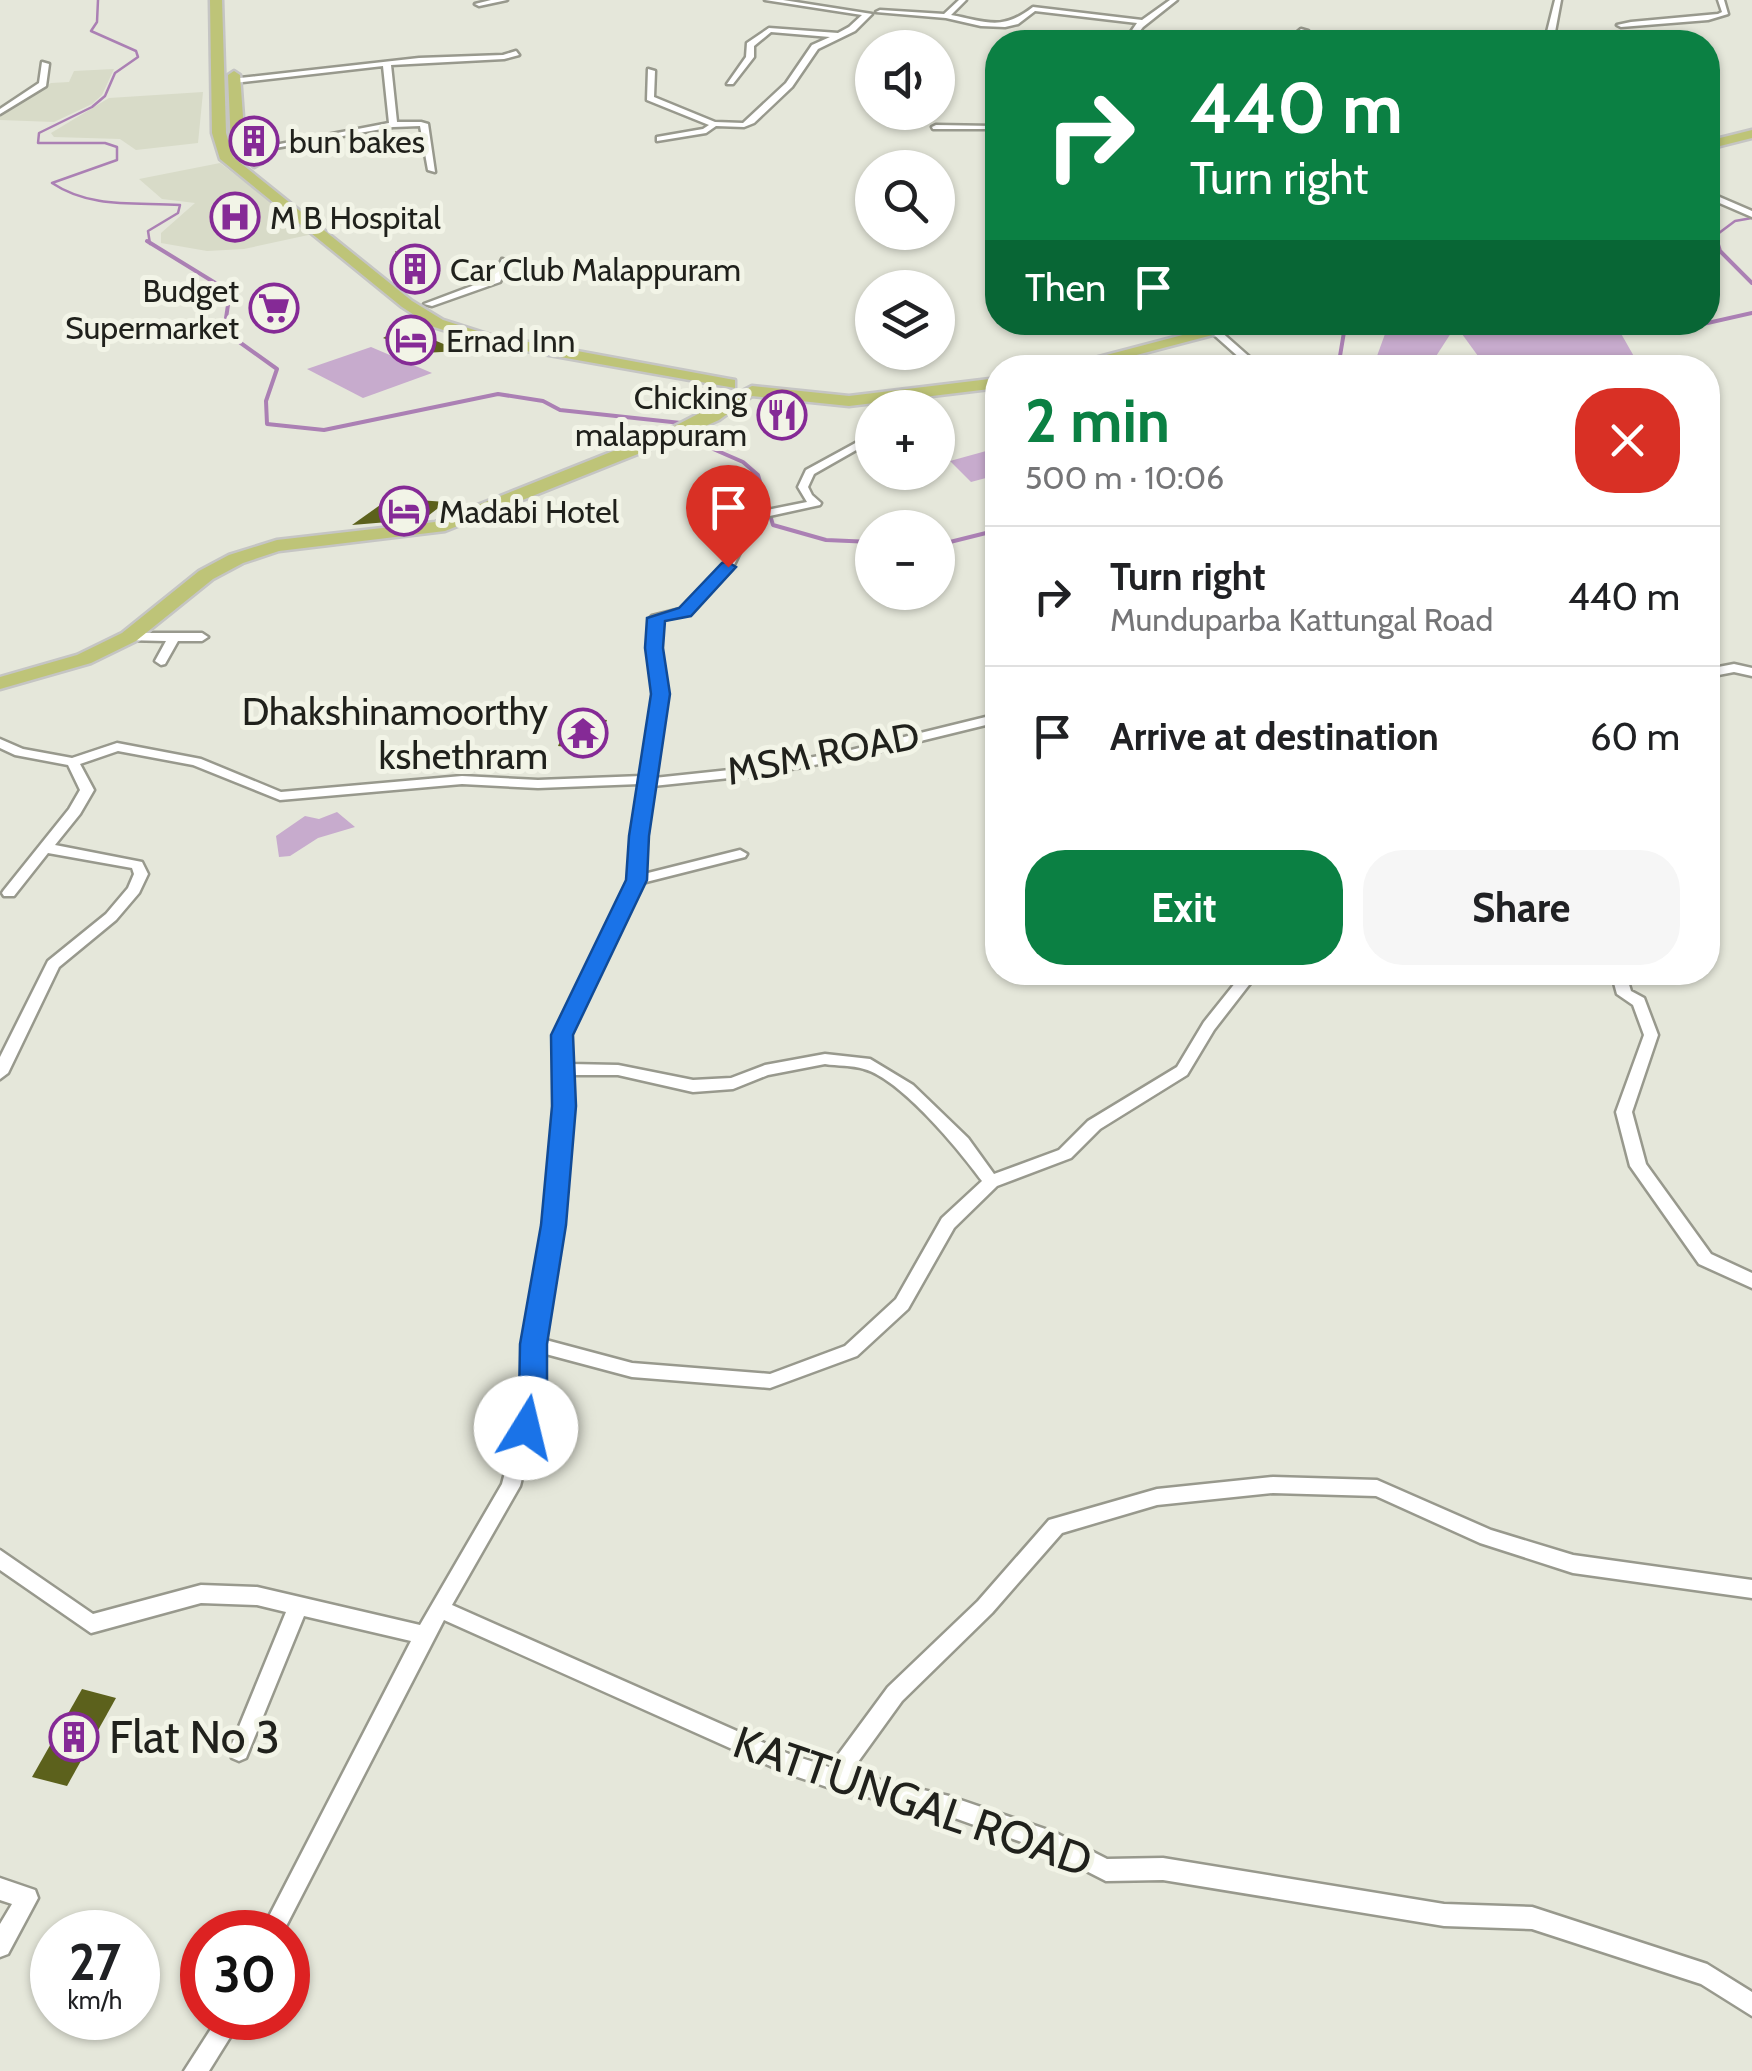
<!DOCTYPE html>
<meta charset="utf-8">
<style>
:root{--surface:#fff;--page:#f6f6f6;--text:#202124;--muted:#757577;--line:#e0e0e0;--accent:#0b8043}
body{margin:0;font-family:Cabin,sans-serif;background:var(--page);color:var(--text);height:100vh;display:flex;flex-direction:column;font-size:38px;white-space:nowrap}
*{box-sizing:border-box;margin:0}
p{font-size:32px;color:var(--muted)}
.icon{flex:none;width:55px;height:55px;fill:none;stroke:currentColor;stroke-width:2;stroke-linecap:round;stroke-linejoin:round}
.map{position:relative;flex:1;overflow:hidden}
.details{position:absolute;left:985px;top:355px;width:735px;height:630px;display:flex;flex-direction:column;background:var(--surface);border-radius:40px;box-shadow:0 2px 8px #0004}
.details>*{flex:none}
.banner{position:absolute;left:985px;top:30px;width:735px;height:305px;border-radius:40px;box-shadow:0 2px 8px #0004;background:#0b8043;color:#fff;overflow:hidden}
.controls{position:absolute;left:855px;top:30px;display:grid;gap:20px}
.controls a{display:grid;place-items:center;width:100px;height:100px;border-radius:50%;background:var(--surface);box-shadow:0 2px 8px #0004;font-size:50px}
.speed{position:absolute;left:30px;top:1910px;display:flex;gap:20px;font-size:50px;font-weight:700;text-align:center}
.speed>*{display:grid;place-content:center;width:130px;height:130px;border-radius:50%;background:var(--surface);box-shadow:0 2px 8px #0004;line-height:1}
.speed small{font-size:25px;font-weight:400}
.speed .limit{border:15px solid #d22;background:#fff;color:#111}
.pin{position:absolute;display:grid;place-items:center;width:85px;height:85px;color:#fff;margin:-102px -42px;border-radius:50% 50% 50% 0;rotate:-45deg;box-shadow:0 0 10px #0007}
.pin .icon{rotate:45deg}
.me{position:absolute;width:110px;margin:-55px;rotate:9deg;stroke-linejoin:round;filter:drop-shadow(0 0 8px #0008)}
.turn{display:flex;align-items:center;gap:35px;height:210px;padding:0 40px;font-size:45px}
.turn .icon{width:130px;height:130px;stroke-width:2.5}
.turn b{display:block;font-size:70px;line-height:85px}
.then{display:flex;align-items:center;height:95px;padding:0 40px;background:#0003;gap:20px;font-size:38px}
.round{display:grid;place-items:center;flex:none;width:105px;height:105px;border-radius:40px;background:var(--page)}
.head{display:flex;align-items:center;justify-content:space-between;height:170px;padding:0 40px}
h1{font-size:60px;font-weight:800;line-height:75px;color:var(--accent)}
.primary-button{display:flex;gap:20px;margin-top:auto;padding:20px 40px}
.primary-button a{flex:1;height:115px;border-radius:40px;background:var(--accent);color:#fff;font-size:40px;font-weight:800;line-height:115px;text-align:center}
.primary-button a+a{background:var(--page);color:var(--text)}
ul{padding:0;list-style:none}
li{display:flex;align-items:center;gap:30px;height:140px;padding:0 40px;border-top:2px solid var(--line)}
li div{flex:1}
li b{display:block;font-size:38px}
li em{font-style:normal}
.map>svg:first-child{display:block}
</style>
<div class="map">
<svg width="1752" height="2071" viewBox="0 0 1752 2071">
<rect width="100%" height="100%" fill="#e5e7da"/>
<g fill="#d8dbc8">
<path d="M114,69L102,95L92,104L54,122L0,120V114L51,83L69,82L74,71Z"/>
<path d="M203,92L198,143L136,150L120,139L54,137L51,133L109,98Z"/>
<path d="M220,163L313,234L244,249L207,251L161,243V233L195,203L162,199L139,179Z"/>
</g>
<g fill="#c7abcd">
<path d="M1389,323H1430L1453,330L1429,367H1373Z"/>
<path d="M1454,323H1615L1640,367H1486Z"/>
<path d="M371,347L432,373L363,398L307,369Z"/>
<path d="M997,448V475L971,482L950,461Z"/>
<path d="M337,812L355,827L318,838L290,856L279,857L276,836L305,816L319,819Z"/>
</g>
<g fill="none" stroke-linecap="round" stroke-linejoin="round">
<g stroke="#ab80b4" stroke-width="2.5">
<path d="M98,0L97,22L91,31L136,51L138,57L115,73L105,96L92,107L39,133L38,143H105L117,147V160L52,183C91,209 136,202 180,205L178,213L148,231L150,244"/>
<path d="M1718,244L1715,236L1735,221L1752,218"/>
</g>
<g stroke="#ab80b4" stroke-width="4">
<path d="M147,241L230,292L224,331L277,369L266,401L267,424L324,430L498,394L543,401L560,410L681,423L704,445L743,462L758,475L773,525L826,540L872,542"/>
<path d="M1717,241L1720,251L1752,283"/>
<path d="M1650,322L1681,329L1752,313"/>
<path d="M1338,368L1344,332L1352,322"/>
<path d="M938,545L998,530"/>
</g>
</g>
<g fill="#5c611c">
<path d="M395,251L441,271L414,277L405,273Z"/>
<path d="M404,326L420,334L460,351L423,353L383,338Z"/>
<path d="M390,498L446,502L424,519L352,525Z"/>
<path d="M571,717L607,720L595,751L558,746Z"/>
<path d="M82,1689L116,1698L67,1786L32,1777Z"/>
</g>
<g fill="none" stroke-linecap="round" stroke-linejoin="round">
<g stroke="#98998d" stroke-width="5">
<g id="minor">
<path d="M491,0H507L479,6L475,4Z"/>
<path d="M765,0H783L872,14L855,31L818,49L792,87L754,123L744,127L716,126L706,133L657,141V137L703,129L709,125L647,100L648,69L655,71L654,97L715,122L743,123L786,83L812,45L830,37L771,32L754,46V57L733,84H727L746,57L747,43L769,28L838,33L849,27L862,15Z"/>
<path d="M959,0H966L951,15C988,22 1002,31 1033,7L1142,20L1170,0H1177L1143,27L1131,42H1124L1137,23L1035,11L1018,24L1005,27L981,26L946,18L876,12L880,10L944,14Z"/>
<path d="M1555,0H1561L1555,32L1548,42H1541L1547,32Z"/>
<path d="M1718,0H1724L1728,14L1708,20L1621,27L1617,25L1631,22L1718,14L1722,12Z"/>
<path d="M1301,29L1308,31L1293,42H1286Z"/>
<path d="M516,51L519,55L504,59L391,65L397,122H421L428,124L435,172L428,170L420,126L393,127L242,154L238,152L389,123L383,66L234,83L231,79L419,58L503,55Z"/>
<path d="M42,62L49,64L46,86L0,114V109L39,83Z"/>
<path d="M936,125L994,126L998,129H933L932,127Z"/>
<path d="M1708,192L1752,211V217L1708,198Z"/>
<path d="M502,259L509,261L500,282L432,306L424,304L493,278Z"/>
<path d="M1187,322H1197L1211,334L1203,336Z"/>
<path d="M1213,330H1219L1262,368H1251L1213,334Z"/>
<path d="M916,393L921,396L919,408H909L911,396Z"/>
<path d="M872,434V441L814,474L808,487L812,495L821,503L820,505L765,517L750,532L732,569L688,614L662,620L660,648L667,694L654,778L758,767L847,751L998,714V722L847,759L758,775L653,786L646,836L644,874L740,850L747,854L745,857L642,883L569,1035L570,1064L618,1065L693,1080L731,1078L765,1065L825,1054L870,1059L913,1085L968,1138L994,1174L1059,1150L1088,1121L1177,1067L1204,1022L1244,972H1259L1214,1030L1187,1075L1100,1129L1071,1158L997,1186L954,1228L908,1309L857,1356L770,1388L632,1377L542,1353V1400L520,1486L452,1605L789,1754L829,1767L888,1687L978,1601L1049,1520L1157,1489L1273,1477L1377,1480L1491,1530L1573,1555L1752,1580V1598L1573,1573L1480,1543L1376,1496L1273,1493L1157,1505L1062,1533L992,1613L902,1701L850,1773L949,1796L1054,1832L1107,1859L1163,1858L1444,1904L1532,1907L1707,1964L1752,1992V2016L1701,1984L1532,1929L1444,1926L1163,1880L1106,1881L1049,1852L949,1816L833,1789L786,1773L444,1620L283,1932H261L411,1641L304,1616L246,1758L239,1761L232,1758L229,1751L286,1612L257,1605L201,1603L91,1633L0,1570V1550L93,1614L201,1585L257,1587L420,1625L502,1484L524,1400V1344L546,1225L556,1106L555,1035L630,880L632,836L640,784L538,788L462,784L280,800L193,765L118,751L80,764L94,790L80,814L55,845L142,862L148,874L139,893L116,920L59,967L8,1073L0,1079V1057L48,961L106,914L128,888L134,874L132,868L48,853L14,896H4L2,893L4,890L69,809L80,790L68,765L15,755L0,748V739L23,749L72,758L117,743L201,759L281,792L462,776L538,780L642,776L655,694L648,648L650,618L652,616L680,609L723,566L739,531L757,512L807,502L798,487L806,470ZM825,1064C837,1066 852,1065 864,1069C901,1079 959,1150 982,1181L942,1218L896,1299L845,1346L770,1374L632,1363L542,1339C558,1252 574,1164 571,1075H618L693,1092L733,1089L768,1075Z"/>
<path d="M129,633H202L208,637L202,641H178L165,664L161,665L155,661L166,641L125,640L123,637Z"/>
<path d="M1734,664L1752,668V676L1734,672L1708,677V669Z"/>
<path d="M1611,972H1625L1631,991L1644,998L1658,1035L1632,1112L1646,1164L1711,1254L1752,1273V1288L1699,1264L1630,1166L1616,1112L1644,1035L1633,1005L1617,994Z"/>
<path d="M0,1878L35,1890L38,1898L8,1954L0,1957V1924L12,1904L0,1900Z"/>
<path d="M218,2018H242L209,2071H184Z"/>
</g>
</g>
<g stroke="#c5c5c4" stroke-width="5">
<g id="trunk">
<path d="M210,0H222L226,133L233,157L412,301L443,320L490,335L729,379L735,380V388L487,344L431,326L402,307L220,159L212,133Z"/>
<path d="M234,71L240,75L245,145L261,163L254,167L231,146L228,75Z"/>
<path d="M1752,130V138L1708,149V141Z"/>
<path d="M1232,322H1262L1087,368H1057Z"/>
<path d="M998,378V388L849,406L752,396L719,420L683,436L445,531L279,551L243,563L213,579L136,641L91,663L0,689V677L77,655L122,633L199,571L229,555L277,540L435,522L671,428L752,386L849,396Z"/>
</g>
</g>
<use href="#minor" fill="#fff" fill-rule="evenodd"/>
<use href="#trunk" fill="#bec478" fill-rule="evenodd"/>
</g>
<path fill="#1a73e8" stroke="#114b97" stroke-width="2.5" d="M728,562L736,567L691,616L665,621L663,648L670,694L649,836L647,880L573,1035L576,1106L566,1225L547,1344V1400L535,1437L526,1440L516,1437L512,1428L519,1400L520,1344L541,1225L552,1106L551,1035L626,880L629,836L651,694L645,648L647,618L679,608L722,563Z"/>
<defs>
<g id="building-ring" transform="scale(2.5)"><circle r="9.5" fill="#f2f4e7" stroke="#852a96" stroke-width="1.5"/><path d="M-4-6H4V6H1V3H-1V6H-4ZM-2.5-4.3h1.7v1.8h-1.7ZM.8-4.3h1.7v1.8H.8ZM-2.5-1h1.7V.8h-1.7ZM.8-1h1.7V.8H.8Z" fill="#852a96"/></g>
<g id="hospital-ring" transform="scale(2.5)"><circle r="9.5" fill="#f2f4e7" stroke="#852a96" stroke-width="1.5"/><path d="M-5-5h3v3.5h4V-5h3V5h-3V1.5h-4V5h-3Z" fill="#852a96"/></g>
<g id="supermarket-ring" transform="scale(2.5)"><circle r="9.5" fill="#f2f4e7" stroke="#852a96" stroke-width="1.5"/><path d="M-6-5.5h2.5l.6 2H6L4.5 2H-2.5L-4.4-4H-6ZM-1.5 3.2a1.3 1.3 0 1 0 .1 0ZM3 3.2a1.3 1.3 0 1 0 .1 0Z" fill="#852a96"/></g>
<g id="hotel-ring" transform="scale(2.5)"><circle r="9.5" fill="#f2f4e7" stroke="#852a96" stroke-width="1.5"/><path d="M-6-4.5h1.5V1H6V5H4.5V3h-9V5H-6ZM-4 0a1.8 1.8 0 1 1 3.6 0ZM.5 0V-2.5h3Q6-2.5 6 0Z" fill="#852a96"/></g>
<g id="restaurant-ring" transform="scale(2.5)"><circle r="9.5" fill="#f2f4e7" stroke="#852a96" stroke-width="1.5"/><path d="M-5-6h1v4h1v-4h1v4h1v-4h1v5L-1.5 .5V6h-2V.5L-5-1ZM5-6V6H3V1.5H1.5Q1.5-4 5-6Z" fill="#852a96"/></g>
<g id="temple-ring" transform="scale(2.5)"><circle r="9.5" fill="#f2f4e7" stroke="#852a96" stroke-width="1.5"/><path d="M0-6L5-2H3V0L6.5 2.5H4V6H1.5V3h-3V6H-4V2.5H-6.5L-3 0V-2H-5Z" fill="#852a96"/></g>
</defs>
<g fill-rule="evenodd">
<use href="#building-ring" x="254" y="141"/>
<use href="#hospital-ring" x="235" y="217"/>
<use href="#building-ring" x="415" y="269"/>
<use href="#supermarket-ring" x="274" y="308"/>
<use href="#hotel-ring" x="411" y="340"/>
<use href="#restaurant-ring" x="782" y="415"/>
<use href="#hotel-ring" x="404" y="511"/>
<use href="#temple-ring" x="583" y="733"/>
<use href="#building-ring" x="74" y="1737"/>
</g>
<g text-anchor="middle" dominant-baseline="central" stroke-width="10" stroke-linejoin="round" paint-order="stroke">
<g font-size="32" fill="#20211c" stroke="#f2f4e7" text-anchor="start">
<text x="289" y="141">bun bakes</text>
<text x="270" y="217">M B Hospital</text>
<text x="450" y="269">Car Club Malappuram</text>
<text x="239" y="290" text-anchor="end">Budget<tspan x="239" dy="37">Supermarket</tspan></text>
<text x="446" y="340">Ernad Inn</text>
<text x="747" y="397" text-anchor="end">Chicking<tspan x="747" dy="37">malappuram</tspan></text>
<text x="439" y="511">Madabi Hotel</text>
</g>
<g font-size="38" fill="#20211c" stroke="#f2f4e7" text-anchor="end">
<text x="548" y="711">Dhakshinamoorthy<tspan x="548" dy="44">kshethram</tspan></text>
</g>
<g font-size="38" fill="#20211c" stroke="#f2f4e7">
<text transform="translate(823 753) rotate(-11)">MSM ROAD</text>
</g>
<g font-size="45" fill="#20211c" stroke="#f2f4e7" text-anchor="start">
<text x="109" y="1737">Flat No 3</text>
</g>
<g font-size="45" fill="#20211c" stroke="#f2f4e7">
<text transform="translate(913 1801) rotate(19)">KATTUNGAL ROAD</text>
</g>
</g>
</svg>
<div class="controls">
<a><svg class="icon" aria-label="sound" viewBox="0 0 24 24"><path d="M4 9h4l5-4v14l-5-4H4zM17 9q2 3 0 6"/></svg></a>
<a><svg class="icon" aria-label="search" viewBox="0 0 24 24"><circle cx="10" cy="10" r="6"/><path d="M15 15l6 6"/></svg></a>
<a><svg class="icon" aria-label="layers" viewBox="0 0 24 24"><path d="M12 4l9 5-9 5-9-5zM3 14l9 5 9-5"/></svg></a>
<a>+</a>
<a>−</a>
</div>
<div class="speed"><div>27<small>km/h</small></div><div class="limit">30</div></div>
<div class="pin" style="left:728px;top:567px;background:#d93025"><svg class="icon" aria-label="arrive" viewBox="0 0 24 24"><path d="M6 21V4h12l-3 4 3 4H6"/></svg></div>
<svg class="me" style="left:526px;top:1428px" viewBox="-20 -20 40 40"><circle r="19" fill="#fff"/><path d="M0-13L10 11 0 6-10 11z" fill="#1a73e8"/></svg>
<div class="banner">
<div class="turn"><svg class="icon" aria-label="right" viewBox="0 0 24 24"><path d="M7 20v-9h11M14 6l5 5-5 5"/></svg><div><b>440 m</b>Turn right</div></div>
<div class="then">Then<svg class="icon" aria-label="arrive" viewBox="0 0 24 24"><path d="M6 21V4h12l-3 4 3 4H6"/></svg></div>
</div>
<section class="details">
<div class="head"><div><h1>2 min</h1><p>500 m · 10:06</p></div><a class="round" style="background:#d93025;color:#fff"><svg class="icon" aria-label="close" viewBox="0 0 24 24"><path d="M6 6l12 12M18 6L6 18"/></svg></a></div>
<ul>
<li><svg class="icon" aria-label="right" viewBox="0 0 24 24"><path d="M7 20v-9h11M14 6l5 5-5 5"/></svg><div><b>Turn right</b><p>Munduparba Kattungal Road</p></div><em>440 m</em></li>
<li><svg class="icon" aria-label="arrive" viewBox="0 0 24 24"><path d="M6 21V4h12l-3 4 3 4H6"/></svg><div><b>Arrive at destination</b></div><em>60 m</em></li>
</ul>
<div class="primary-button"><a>Exit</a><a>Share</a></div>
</section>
</div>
